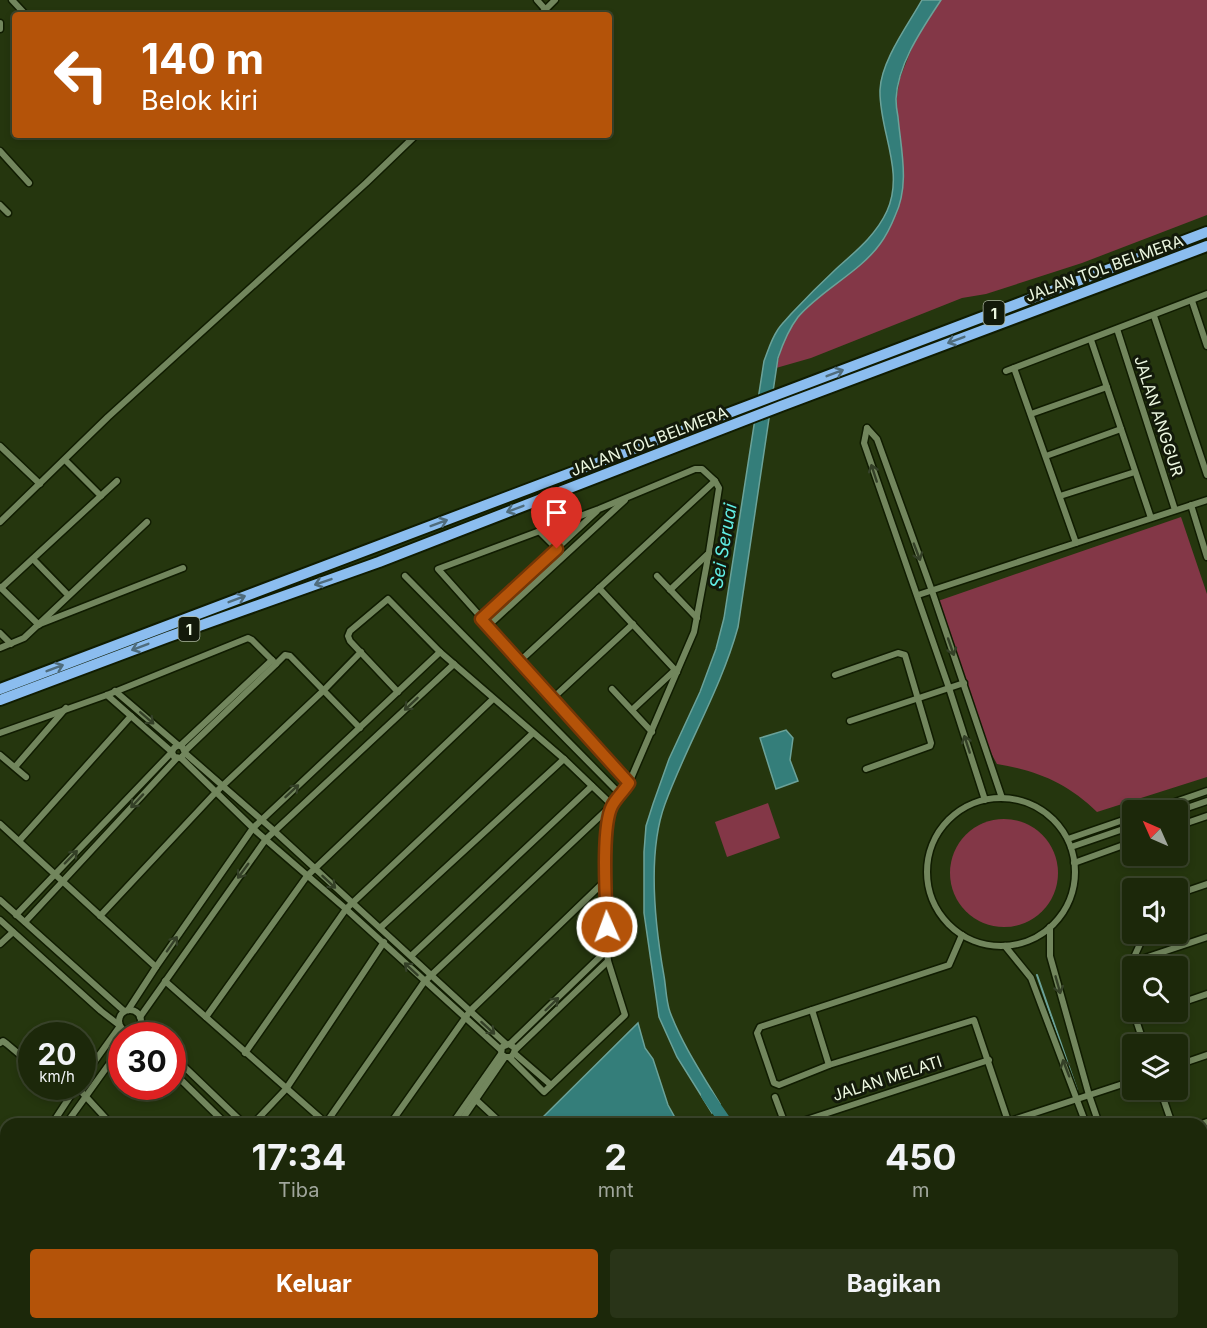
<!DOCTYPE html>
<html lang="id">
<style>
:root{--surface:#1c280a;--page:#293418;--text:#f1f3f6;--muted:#a0a69c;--line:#3a442b;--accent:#b45309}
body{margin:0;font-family:Inter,sans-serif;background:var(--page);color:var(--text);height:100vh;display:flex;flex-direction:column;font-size:22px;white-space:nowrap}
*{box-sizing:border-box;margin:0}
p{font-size:20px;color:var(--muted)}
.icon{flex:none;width:33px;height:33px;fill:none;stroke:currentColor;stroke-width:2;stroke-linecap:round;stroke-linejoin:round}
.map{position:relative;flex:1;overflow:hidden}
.panel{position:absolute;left:0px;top:1118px;width:1208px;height:212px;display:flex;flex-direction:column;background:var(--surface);border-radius:18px 18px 0 0;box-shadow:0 3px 9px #0003,0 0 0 2px var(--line)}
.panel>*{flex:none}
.top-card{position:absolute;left:12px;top:12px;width:600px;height:126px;border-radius:6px;box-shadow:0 3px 9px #0003,0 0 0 2px var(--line);background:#b45309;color:#fff;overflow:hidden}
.needle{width:39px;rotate:315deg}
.fabs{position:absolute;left:1122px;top:800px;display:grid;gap:12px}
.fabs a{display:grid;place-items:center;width:66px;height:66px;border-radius:6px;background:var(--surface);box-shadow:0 3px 9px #0003,0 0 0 2px var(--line);font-size:30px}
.speed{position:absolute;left:18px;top:1022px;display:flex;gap:12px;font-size:30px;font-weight:700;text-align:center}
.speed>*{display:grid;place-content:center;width:78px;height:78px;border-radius:50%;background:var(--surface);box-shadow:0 3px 9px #0003,0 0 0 2px var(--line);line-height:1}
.speed small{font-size:15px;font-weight:400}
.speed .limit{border:9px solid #d22;background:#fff;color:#111}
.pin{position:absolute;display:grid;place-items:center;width:51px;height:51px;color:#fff;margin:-62px -26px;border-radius:50% 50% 50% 0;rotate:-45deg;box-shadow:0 0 6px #0007}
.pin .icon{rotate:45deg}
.me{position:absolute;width:66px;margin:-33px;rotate:358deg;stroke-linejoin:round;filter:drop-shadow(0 0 4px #0008)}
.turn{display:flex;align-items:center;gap:21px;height:126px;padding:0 30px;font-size:27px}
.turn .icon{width:78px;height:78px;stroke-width:2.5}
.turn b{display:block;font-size:42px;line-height:51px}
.eta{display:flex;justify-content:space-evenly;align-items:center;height:102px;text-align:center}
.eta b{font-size:36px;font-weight:700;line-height:42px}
.cta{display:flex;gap:12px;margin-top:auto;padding:12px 30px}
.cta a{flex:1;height:69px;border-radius:6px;background:var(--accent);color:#fff;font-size:24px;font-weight:700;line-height:69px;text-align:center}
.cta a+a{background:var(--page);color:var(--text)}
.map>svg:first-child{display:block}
</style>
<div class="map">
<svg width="1207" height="1328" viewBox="0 0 1207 1328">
<rect width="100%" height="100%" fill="#25360e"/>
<g fill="#833747">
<path d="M941,0H1207V215L1082,263L986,294L962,298L811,358L776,368L785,336L797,318L821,295L846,276L878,246L896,214L904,177L896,100L900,78L915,40Z"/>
<path d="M1181,517L1207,594V777L1097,812C1067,783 1038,771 997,764L986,744L938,601Z"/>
<path d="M768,803L780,838L727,857L715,822Z"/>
<circle cx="1004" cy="873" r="54"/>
</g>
<g fill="#347e7a" stroke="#6ba299" stroke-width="1.5">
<path d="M922,0H941C922,29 898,63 896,99C896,105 897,112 898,117C901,150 910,185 895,216C891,226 886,236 880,244C860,272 821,290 798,317C788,330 783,343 778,358L738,627C721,689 687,744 665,804C647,853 655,925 664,976C666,987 666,1001 670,1012C682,1044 702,1074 720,1104L712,1113L677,1057L659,1017L644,913V852L646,826L653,804L669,759L700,692L716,649L724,618L764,361C768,351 771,340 777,331C780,325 787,319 791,314C806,298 821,283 836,269C856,251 876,235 887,211C905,171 879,131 880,90C881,61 908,25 922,0Z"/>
<path d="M786,730L793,738L790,760L798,781L776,789L760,738Z"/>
<path d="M638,1023L645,1048L653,1059L668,1105L678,1123H537Z"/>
</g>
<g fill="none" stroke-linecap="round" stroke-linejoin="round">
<g stroke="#6ba299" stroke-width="2">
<path d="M1037,975L1077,1090"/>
<path d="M1154,1323L1156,1328"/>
</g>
<g stroke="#347e7a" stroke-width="12">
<path d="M707,1095L727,1124"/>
<path d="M777,1328L778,1323"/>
</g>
<g stroke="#101c01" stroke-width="9">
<g id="street">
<path d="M12,0L26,15"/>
<path d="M537,0L545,9"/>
<path d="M540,15L555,0"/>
<path d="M0,23V29"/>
<path d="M0,151L29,183"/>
<path d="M0,205L8,213"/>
<path d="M1192,301L1207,346"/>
<path d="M1154,316L1207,475"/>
<path d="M1117,329L1175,510"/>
<path d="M1091,340L1151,518"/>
<path d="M1014,368L1076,543L1207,500"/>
<path d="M1006,371L1207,294"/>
<path d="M1031,414L1107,387"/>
<path d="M867,428L877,439L932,591L1002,798"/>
<path d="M867,428L864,443L949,688L985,800"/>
<path d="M0,446L40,484"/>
<path d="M1046,456L1121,429"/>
<path d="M65,460L101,496"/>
<path d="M1060,496L1135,472"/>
<path d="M1191,505L1207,557"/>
<path d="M0,522L108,417L366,183L416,135"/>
<path d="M539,531L557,549"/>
<path d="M33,559L68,595"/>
<path d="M405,576L621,795"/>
<path d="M657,576L697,618"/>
<path d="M0,587L39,625"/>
<path d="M1,588L117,481"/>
<path d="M599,588L677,672"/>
<path d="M670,590L709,553"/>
<path d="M918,595L1076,543"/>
<path d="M481,619L597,511"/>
<path d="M40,624L183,568"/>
<path d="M488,626L625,500"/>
<path d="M0,633L11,644"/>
<path d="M0,648L24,638L147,522"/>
<path d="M520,661L715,481"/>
<path d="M835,675L898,653L905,655L931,743L930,746L866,769"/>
<path d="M612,689L652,732"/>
<path d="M115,691L178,745"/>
<path d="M398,692L350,641L348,636L350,631L388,599L440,652L564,759L612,805"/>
<path d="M553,698L633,624"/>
<path d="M632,710L675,670"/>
<path d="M850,721L964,683"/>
<path d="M0,733L107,695L248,638L252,640L276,664L285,655L290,656L360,728"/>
<path d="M180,746L272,660"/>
<path d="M185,751L276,664"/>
<path d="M185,753L271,828L506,1044"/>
<path d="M0,755L26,777"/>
<path d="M181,758L257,832L346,909L501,1050"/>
<path d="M15,767L66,708"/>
<circle cx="1001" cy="872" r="74"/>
<path d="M1152,810L1207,791"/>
<path d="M1178,811L1207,801"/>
<path d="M0,824L156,967"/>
<path d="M1178,826L1207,816"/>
<path d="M1068,839L1132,817"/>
<path d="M19,841L131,716"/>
<path d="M1071,847L1132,826"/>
<path d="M1074,863L1132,842"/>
<path d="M1178,894L1207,884"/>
<path d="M0,900L124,1011"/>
<path d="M16,915L172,752L174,748L178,745L182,746L185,753L181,758L174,757L172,752L107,695"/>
<path d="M100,916L216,792L324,690L361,652"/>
<path d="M0,920L101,1011L119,1025"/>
<path d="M25,922L177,758"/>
<path d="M1050,927V956L1089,1095L1099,1124"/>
<path d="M380,928L564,759"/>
<path d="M962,935L949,965L760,1027L757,1033L774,1083L779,1085L829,1065L974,1020L1009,1124"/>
<path d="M0,944L13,932"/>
<path d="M1005,946L1031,978L1086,1124"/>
<path d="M411,956L592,786"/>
<path d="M1130,963L1207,937"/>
<path d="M165,981L327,1124"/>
<path d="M1178,1004L1207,994"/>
<path d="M1132,1008L1125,977L1145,933"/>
<path d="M128,1010L156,967L253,828L440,652"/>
<path d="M812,1010L829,1065"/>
<circle cx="130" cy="1021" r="11"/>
<path d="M1133,1011L1144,1044"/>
<path d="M140,1017L266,839L454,664"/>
<path d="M206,1017L307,876L493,699"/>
<path d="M1135,1018L1156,1011"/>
<path d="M140,1024L151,1035"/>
<path d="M0,1043L3,1041L7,1044L32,1065"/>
<path d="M510,1044L607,950"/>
<path d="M515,1050L608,961"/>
<path d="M245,1053L346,909L533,733"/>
<path d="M514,1053L551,1085"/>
<path d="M172,1055L244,1124"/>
<path d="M510,1058L544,1092L625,1015L608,961L607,950C606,906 600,847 612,806"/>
<path d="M1178,1065L1207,1055"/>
<path d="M172,1071L226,1124"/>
<path d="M82,1079L120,1026"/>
<path d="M54,1086L68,1099"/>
<path d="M77,1087L111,1124"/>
<path d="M1160,1089L1172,1124"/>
<path d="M775,1097L785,1124"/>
<path d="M474,1098L502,1124"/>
<path d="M326,1123L424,982L612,805L629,783L694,632L709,552L719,488L715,481L702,469H695L599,509L438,569L629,783"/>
<path d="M52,1124L77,1086"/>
<path d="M66,1124L122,1046"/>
<path d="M253,1124L286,1089L384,942"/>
<path d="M390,1124L470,1011L605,881"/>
<path d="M452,1124L501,1054L502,1047L509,1044L515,1048L514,1053L511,1057H505L501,1054"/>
<path d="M459,1124L505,1057"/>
<path d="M794,1124L989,1060"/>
<path d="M1001,1124L1132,1081"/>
<path d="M1202,1124L1207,1122"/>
<path d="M1202,1191L1207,1189"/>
<path d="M0,1196L6,1188"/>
<path d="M1202,1210L1207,1227"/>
<path d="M0,1223L6,1214"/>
<path d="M438,1323L443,1328"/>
<path d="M828,1323L832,1326L837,1327L841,1323"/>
<path d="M1077,1323L1078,1328"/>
<path d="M1151,1323L1152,1328"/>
<path d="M1168,1323L1170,1328"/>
<path d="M0,1325L6,1317"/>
<path d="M76,1328L80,1323"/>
<path d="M170,1328L174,1323"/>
<path d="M985,1328L999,1323"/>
<path d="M1189,1328L1207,1323"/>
</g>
</g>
<g stroke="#101c01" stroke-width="14">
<g id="highway">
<path d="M0,689L1207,232"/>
<path d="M0,700L168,637L379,562L781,406L1207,246"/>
</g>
</g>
<use href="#street" stroke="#72865d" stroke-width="6"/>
<use href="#highway" stroke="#8bbdef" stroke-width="10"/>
</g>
<defs><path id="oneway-shaft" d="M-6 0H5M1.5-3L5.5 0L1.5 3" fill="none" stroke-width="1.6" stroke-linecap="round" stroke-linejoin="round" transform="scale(1.5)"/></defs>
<g stroke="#4f6c7c">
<use href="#oneway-shaft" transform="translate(956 340) rotate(159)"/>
<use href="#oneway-shaft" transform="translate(835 373) rotate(-21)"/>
<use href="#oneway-shaft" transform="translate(515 509) rotate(159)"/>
<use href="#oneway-shaft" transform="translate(439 523) rotate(-20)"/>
<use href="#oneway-shaft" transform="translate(323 582) rotate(161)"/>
<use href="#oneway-shaft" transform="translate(237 599) rotate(-21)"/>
<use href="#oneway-shaft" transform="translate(140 647) rotate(159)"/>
<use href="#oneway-shaft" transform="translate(55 668) rotate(-21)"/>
</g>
<g stroke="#344027">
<use href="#oneway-shaft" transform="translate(874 473) rotate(-108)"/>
<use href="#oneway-shaft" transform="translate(917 552) rotate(69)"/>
<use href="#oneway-shaft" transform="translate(951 647) rotate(71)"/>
<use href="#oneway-shaft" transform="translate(411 704) rotate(137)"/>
<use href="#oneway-shaft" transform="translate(147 718) rotate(41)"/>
<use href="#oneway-shaft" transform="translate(967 744) rotate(-108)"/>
<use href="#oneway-shaft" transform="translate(292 791) rotate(-43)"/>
<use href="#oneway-shaft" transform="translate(137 801) rotate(133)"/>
<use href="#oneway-shaft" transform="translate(71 857) rotate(-46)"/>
<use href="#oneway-shaft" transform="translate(243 871) rotate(126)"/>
<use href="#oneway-shaft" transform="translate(329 882) rotate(43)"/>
<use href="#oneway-shaft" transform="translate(172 944) rotate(-55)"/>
<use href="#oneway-shaft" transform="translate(411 969) rotate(-137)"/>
<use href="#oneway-shaft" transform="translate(1058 985) rotate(74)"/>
<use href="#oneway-shaft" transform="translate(552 1004) rotate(-44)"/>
<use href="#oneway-shaft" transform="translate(488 1028) rotate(42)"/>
<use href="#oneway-shaft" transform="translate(1066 1068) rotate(-111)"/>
</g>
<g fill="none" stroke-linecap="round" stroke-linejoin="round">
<g stroke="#753606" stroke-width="15">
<path id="route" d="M557,549L481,619L629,783C624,791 616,798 612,806C601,827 606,901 607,927"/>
</g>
<use href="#route" stroke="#b45309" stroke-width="10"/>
</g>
<g text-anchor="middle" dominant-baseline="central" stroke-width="6" stroke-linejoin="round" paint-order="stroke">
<g fill="#131a0a" stroke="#abb5a0" stroke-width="1.5">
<rect x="983.5" y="301" width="21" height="24" rx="4.5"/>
<rect x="178.5" y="617" width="21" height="24" rx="4.5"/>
</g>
<g font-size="15" font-weight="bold" fill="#ecf7e0">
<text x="994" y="313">1</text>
<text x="189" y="629">1</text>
</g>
<g font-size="16" fill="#ecf7e0" stroke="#131a0a">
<text transform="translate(1104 268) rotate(-20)">JALAN TOL BELMERA</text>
<text transform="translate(1159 416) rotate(72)">JALAN ANGGUR</text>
<text transform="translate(649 441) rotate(-21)">JALAN TOL BELMERA</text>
<text transform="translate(887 1078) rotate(-18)">JALAN MELATI</text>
</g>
<g font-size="18" font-style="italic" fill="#61efe6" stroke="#131a0a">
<text transform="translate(723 546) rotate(-80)">Sei Seruai</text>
</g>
</g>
</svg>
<div class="fabs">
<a><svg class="needle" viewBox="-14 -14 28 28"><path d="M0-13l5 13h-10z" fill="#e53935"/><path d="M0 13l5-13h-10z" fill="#a0a69c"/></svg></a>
<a><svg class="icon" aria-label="sound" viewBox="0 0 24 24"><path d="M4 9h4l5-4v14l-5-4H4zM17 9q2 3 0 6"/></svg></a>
<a><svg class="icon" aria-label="search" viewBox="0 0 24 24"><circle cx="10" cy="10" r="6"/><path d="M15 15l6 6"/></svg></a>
<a><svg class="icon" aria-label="layers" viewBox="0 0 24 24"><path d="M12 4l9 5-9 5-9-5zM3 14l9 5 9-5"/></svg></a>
</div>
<div class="speed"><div>20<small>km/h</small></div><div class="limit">30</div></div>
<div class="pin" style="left:557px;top:549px;background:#d93025"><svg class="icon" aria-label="arrive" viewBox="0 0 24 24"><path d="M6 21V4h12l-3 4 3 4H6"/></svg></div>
<svg class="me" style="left:607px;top:927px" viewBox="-20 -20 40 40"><circle r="17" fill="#b45309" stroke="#fff" stroke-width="3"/><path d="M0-11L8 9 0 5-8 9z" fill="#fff"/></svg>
<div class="top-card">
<div class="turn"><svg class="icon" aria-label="left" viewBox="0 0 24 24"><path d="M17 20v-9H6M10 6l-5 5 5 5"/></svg><div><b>140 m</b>Belok kiri</div></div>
</div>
<section class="panel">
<div class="eta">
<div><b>17:34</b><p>Tiba</p></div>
<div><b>2</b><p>mnt</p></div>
<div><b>450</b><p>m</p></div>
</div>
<div class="cta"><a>Keluar</a><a>Bagikan</a></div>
</section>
</div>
